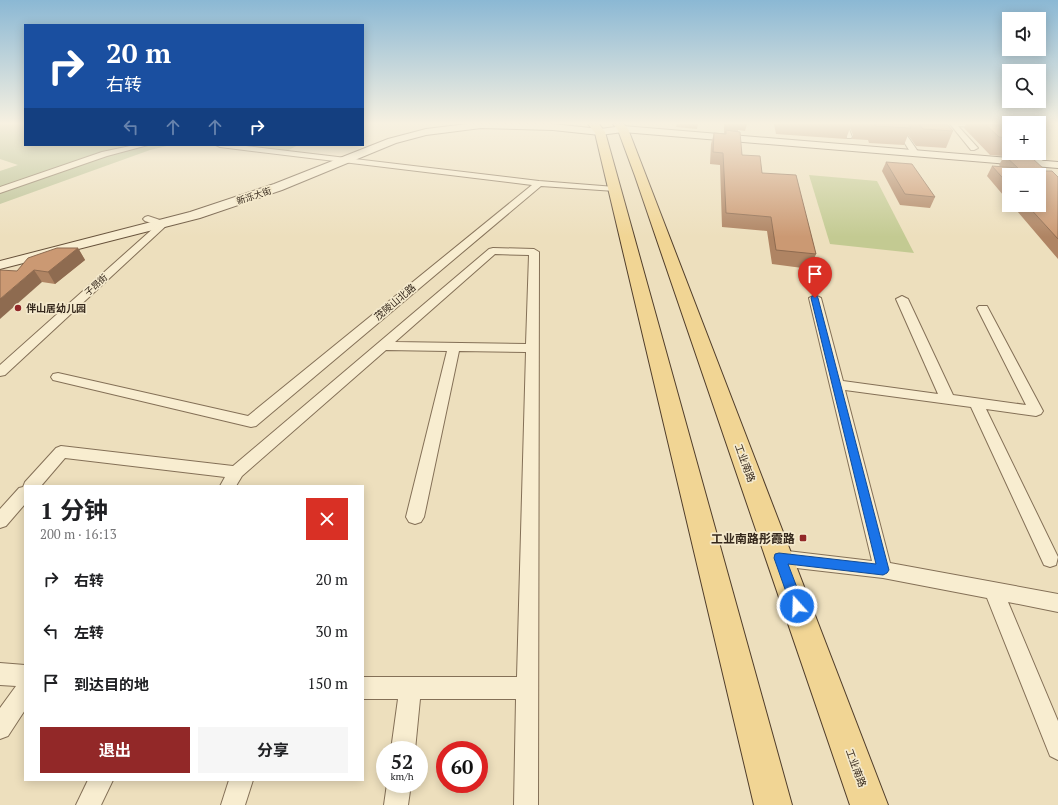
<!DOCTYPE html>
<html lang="zh">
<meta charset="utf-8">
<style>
:root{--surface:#fff;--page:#f6f6f6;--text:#202124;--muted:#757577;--accent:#922828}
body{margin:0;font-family:"PT Serif","Noto Sans SC",serif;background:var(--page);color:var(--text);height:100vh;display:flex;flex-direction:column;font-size:15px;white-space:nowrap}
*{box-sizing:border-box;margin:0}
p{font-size:13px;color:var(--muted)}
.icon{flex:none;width:22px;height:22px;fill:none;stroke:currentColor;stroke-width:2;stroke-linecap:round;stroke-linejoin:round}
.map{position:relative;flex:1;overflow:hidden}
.drawer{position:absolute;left:24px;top:485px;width:340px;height:296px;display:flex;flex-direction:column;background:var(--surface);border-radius:0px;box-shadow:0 2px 10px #0003}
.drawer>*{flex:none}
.banner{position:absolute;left:24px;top:24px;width:340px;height:122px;border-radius:0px;box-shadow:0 2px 10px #0003;background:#1a4fa0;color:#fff;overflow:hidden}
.tools{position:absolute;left:1002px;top:12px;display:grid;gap:8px}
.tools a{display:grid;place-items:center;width:44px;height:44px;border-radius:0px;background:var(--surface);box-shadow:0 2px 10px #0003;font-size:20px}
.speed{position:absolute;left:376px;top:741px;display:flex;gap:8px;font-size:20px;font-weight:700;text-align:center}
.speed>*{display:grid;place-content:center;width:52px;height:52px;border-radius:50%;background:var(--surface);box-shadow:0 2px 10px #0003;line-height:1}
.speed small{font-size:10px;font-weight:400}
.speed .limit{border:6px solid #d22;background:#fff;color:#111}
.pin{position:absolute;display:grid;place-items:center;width:34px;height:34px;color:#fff;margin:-41px -17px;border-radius:50% 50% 50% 0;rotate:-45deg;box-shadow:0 0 4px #0007}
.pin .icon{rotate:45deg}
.me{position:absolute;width:44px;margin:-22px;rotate:340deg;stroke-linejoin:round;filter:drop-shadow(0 0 3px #0008)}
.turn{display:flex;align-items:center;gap:14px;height:84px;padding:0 16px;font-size:18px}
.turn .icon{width:52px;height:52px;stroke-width:2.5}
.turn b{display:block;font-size:28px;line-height:34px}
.lanes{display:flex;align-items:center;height:38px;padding:0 16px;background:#0003;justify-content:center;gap:20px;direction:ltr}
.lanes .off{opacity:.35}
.round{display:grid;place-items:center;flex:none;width:42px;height:42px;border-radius:0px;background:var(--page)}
.head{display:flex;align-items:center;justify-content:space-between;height:68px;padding:0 16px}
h1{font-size:24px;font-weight:700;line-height:30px}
.action{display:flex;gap:8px;margin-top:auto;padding:8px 16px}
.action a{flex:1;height:46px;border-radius:0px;background:var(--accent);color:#fff;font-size:16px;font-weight:700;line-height:46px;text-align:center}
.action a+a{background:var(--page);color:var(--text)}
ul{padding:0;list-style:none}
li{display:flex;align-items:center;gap:12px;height:52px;padding:0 16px}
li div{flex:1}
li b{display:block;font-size:15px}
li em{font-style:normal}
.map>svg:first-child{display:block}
</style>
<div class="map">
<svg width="1058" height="805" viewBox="0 0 1058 805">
<rect width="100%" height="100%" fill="#eddfbd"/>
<path fill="#c3ca92" d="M809,175L877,181L914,253L830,244Z"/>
<g fill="#b8bf91">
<path d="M0,124H25V145H171L150,150L0,204V171L18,165L0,159Z"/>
<path d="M220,145H298L287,151Z"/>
</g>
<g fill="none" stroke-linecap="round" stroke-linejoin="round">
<g stroke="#847057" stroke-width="2">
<g id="minor">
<path d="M841,124H847L852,137L851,138H847Z"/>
<path d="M893,124H899L919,153L918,155H912Z"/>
<path d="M950,124L1002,125L1009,130V136L1000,129L958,126L978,148L974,150H971Z"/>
<path d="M135,145H148L107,156L0,193V187L102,152Z"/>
<path d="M216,145H238L539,181L615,187L619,189L615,191L541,186L256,426L251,427L53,380L51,377L53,374L58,373L248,416L532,185L220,147Z"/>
<path d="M1026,153H1034L1046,164L1042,166H1039Z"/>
<path d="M148,216L166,222L168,224L5,375L0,376V365L157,225L145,221L143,219L145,217Z"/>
<path d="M493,248L534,249L539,252L538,805H514L516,699H420L415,750H391L398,699H363V677H517L526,352L459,351L424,517L421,522L415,524L409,522L406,517L447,351L386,350L242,476L236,486H220L225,477L65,458L41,486H25V504L6,526L0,528V509L19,488L23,487L25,482L56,448L61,446L233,466L489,249ZM495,254L529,255L526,344L395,342Z"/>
<path d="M815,295L821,298L843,381L938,394L896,299L902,296L908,299L953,395L1026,405L977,308L979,306H987L1043,411L1041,414L1036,416L986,409L1058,557L1056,565L1050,567L1044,565L971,407L845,390L890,563L1058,594V612L1008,602L1058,721V760L1050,756L987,598L883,578L779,566L773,564L770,558L773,552L779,550L872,561L809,298Z"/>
<path d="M0,663L25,665V710L8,736L0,739V708L16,686L0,685Z"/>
<path d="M88,780H113L101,805H76Z"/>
<path d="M229,780H253L245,805H221Z"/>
<path d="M387,784H411L408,805H384Z"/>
</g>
</g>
<g stroke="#66513a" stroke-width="2">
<path id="secondary" d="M467,124H553L600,129L623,126L1058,162V168L623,132L600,135L553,130L481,128L426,135L396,143L282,190L200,218L0,269V261L190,212L274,184L388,139L426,129Z"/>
</g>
<g stroke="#513e2b" stroke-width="2">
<g id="primary">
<path d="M588,124H599L605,132L792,805H754L595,133Z"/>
<path d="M613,124H624L628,129L888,805H850L635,176L618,130Z"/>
</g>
</g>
<use href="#minor" fill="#f8edd0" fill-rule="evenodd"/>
<use href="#secondary" fill="#f8edd0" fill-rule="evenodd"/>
<use href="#primary" fill="#f1d594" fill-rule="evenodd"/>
</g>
<g fill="#af8463">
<path d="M677,124H698L697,129L676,127Z"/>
<path d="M724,124H747L745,131L738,130V131L742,155L762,173L816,254L810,269L772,264L767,231L722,227L720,165L710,164L711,144L714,133L726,134V133H724Z"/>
<path d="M774,124H947L953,131L946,148L916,146L908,135L904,145L869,143L868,140L852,139L853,135L850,128L846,139L776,134Z"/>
<path d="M966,124H1007L1009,126V153H1017L1016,156L1058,177V259L1012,205H1039L1009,175V202L987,176L992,166L1001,167L999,165L1004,156L990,155L964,128Z"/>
<path d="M886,162L935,197L930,208L900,205L882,171Z"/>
<path d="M78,248L85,260L55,284L42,282L17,271Z"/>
</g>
<g fill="#8e6b50">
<path d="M78,248L85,260L55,284L48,272Z"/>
<path d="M34,270L42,282L0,319V299Z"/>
</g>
<g fill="#cb9973" stroke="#8e6b50">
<path d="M874,124H908L911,128L875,126Z"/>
<path d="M919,124H947L953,131L923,129Z"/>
<path d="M985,124H1007L1009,126V138L999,137Z"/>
<path d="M726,130L740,132L742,155L760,156L762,173L796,175L816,254L776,250L771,217L726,213L723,153L713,152L714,133L726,134Z"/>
<path d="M1004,155L1031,157L1046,171H1052L1058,177V239L1027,205H1039V175H1009V185L992,166L1018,168Z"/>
<path d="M886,162L912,164L935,197L905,194Z"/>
<path d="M57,248H78L48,272L34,270L0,299V270L17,271L28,258Z"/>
</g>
<linearGradient id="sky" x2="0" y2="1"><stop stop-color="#8bb8d4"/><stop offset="0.52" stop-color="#f7f1e1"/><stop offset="1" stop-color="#f7f1e1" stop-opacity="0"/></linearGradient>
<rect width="1058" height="237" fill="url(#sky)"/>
<path fill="#1a73e8" stroke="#114b97" d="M812,296H817L818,298L889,570L887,573L883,575L788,564L804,606L802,611L797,612L793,611L791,606L774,558L775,554L779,553L876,564L811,298Z"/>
<g fill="#922828" stroke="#f4e9cc" stroke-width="1.5">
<circle cx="18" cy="308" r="4"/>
<rect x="799" y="534" width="8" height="8" rx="2"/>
</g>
<g text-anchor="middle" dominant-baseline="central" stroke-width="3.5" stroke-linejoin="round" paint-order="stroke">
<g font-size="9" fill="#34271b" stroke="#f4e9cc">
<text transform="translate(254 196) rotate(-18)">新泺大街</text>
<text transform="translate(96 285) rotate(-42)">子昂街</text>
</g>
<g font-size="10" fill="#34271b" stroke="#f4e9cc">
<text transform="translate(395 302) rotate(-40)">茂陵山北路</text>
<text transform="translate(745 463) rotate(70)">工业南路</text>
<text transform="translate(856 768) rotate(70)">工业南路</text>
</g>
<g font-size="10" font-weight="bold" fill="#34271b" stroke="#f4e9cc" text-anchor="start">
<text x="26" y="308">伴山居幼儿园</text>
</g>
<g font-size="12" font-weight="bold" fill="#34271b" stroke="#f4e9cc" text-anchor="end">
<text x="795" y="538">工业南路彤霞路</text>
</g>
</g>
</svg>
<div class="tools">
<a><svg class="icon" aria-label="sound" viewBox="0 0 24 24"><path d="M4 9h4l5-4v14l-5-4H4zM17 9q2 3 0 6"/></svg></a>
<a><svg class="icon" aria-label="search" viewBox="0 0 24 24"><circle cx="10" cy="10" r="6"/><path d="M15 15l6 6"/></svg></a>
<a>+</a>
<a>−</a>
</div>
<div class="speed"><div>52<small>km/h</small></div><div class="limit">60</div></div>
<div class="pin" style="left:815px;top:298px;background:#d93025"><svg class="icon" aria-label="arrive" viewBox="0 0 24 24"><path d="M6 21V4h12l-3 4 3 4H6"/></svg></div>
<svg class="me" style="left:797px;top:606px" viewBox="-20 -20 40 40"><circle r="17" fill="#1a73e8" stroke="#fff" stroke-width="3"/><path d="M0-11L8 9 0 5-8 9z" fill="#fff"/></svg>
<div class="banner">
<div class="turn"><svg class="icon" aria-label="right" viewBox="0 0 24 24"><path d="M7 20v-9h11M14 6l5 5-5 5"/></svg><div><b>20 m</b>右转</div></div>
<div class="lanes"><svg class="icon off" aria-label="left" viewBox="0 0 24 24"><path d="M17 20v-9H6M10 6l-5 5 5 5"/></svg><svg class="icon off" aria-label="ahead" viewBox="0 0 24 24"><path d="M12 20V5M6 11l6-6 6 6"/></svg><svg class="icon off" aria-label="ahead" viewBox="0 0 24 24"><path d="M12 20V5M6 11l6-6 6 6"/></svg><svg class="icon" aria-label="right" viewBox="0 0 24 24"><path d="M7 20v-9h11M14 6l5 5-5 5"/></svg></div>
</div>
<section class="drawer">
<div class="head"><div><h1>1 分钟</h1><p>200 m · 16:13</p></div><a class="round" style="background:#d93025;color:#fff"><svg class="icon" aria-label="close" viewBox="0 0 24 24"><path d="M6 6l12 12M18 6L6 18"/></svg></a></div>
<ul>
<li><svg class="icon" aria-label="right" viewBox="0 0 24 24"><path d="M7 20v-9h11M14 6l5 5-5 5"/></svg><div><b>右转</b></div><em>20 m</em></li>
<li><svg class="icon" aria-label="left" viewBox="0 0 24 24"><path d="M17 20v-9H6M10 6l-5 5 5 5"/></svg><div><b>左转</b></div><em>30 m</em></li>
<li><svg class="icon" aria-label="arrive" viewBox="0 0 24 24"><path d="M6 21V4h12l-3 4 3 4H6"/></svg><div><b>到达目的地</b></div><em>150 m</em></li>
</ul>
<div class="action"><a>退出</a><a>分享</a></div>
</section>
</div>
